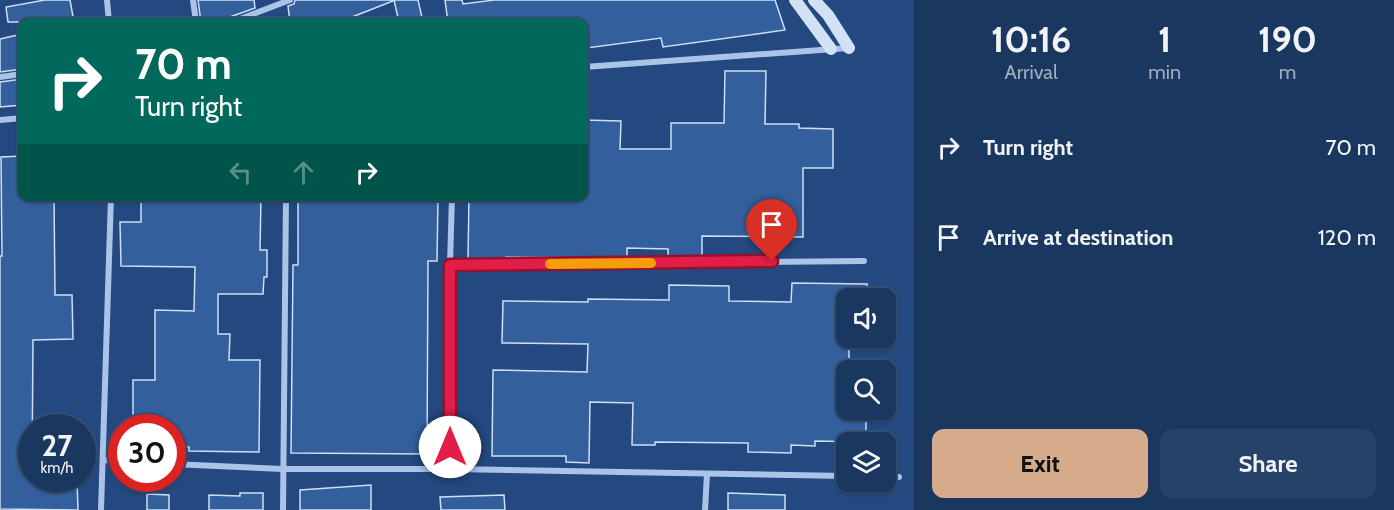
<!DOCTYPE html>
<style>
:root{--surface:#1a3760;--page:#274269;--text:#f1f3f6;--muted:#9facbd;--line:#385175;--accent:#d6ab8b}
body{margin:0;font-family:Cabin,sans-serif;background:var(--page);color:var(--text);height:100vh;display:flex;flex-direction:column;font-size:22px;white-space:nowrap}
*{box-sizing:border-box;margin:0}
p{font-size:20px;color:var(--muted)}
.icon{flex:none;width:33px;height:33px;fill:none;stroke:currentColor;stroke-width:2;stroke-linecap:round;stroke-linejoin:round}
.map{position:relative;flex:1;overflow:hidden}
.sheet{display:flex;flex-direction:column;background:var(--surface);width:480px}
.sheet>*{flex:none}
.hud{position:absolute;left:18px;top:18px;width:570px;height:183px;border-radius:12px;box-shadow:0 2px 4px #0004,0 0 0 2px var(--line);background:#00695c;color:#fff;overflow:hidden}
.tools{position:absolute;left:836px;top:288px;display:grid;gap:12px}
.tools a{display:grid;place-items:center;width:60px;height:60px;border-radius:12px;background:var(--surface);box-shadow:0 2px 4px #0004,0 0 0 2px var(--line);font-size:30px}
.speed{position:absolute;left:18px;top:414px;display:flex;gap:12px;font-size:30px;font-weight:700;text-align:center}
.speed>*{display:grid;place-content:center;width:78px;height:78px;border-radius:50%;background:var(--surface);box-shadow:0 2px 4px #0004,0 0 0 2px var(--line);line-height:1}
.speed small{font-size:15px;font-weight:400}
.speed .limit{border:9px solid #d22;background:#fff;color:#111}
.pin{position:absolute;display:grid;place-items:center;width:51px;height:51px;color:#fff;margin:-62px -26px;border-radius:50% 50% 50% 0;rotate:-45deg;box-shadow:0 0 6px #0007}
.pin .icon{rotate:45deg}
.me{position:absolute;width:66px;margin:-33px;rotate:0deg;stroke-linejoin:round;filter:drop-shadow(0 0 4px #0008)}
.turn{display:flex;align-items:center;gap:21px;height:126px;padding:0 18px;font-size:27px}
.turn .icon{width:78px;height:78px;stroke-width:2.5}
.turn b{display:block;font-size:42px;line-height:51px}
.lanes{display:flex;align-items:center;height:57px;padding:0 18px;background:#0003;justify-content:center;gap:30px;direction:ltr}
.lanes .off{opacity:.35}
.eta{display:flex;justify-content:space-evenly;align-items:center;height:102px;text-align:center}
.eta b{font-size:36px;font-weight:700;line-height:42px}
.primary-button{display:flex;gap:12px;margin-top:auto;padding:12px 18px}
.primary-button a{flex:1;height:69px;border-radius:12px;background:var(--accent);color:#111;font-size:24px;font-weight:700;line-height:69px;text-align:center}
.primary-button a+a{background:var(--page);color:var(--text)}
ul{padding:0;list-style:none}
li{display:flex;align-items:center;gap:18px;height:90px;padding:0 18px}
li div{flex:1}
li b{display:block;font-size:22px}
li em{font-style:normal}
main{display:flex;flex:1;min-height:0}
.map>svg:first-child{display:block}
</style>
<main>
<div class="map">
<svg width="914" height="510" viewBox="0 0 914 510">
<rect width="100%" height="100%" fill="#234980"/>
<g fill="#33609d" stroke="#cddef5" stroke-width="1.5">
<path d="M45,0H70L74,22H8L6,7Z"/>
<path d="M198,0H254L255,8L230,17L228,19L227,22H201Z"/>
<path d="M295,0H393V1L352,17L354,22H290L288,6L294,4Z"/>
<path d="M394,0H418L423,22H399Z"/>
<path d="M445,0H462L463,4L494,0H775L785,30L663,47L661,38L587,48L584,22H448Z"/>
<path d="M22,34V69L0,72V39Z"/>
<path d="M725,71H766L765,124H799V128L833,129V168H803V237L702,236V257H668V249L627,248V258L506,257V259H468L469,196H584V120L621,121L620,149H671V123H724Z"/>
<path d="M22,79V105L0,107V82Z"/>
<path d="M22,156V196H54L55,295H72L73,339L33,340L32,478H77L78,510L0,509V256H2L1,157Z"/>
<path d="M141,196H261L260,250H267V277H264L263,294H218V334H230L229,360H260L259,452L189,451V447H172V428H133V380H155V310L194,311L195,267L121,266L120,222H141Z"/>
<path d="M374,198H438L437,261H428L427,454L291,453L293,265H298V200L374,201Z"/>
<path d="M792,283L867,284V298H846V338H849V370H846V410H866V442L815,441V446L791,445V453L748,452V443L655,442V445H632L633,403L590,402L589,463L566,462V456H492L493,370L587,372L588,344L502,343L503,301L588,302V299L669,300V285L729,286V301L791,302Z"/>
<path d="M371,485V510H300V490Z"/>
<path d="M240,493H263V510H209V495L240,496Z"/>
<path d="M728,493L785,495V510H728Z"/>
<path d="M147,494L169,495V510H147Z"/>
<path d="M504,495L505,510H441L440,497Z"/>
</g>
<g fill="none" stroke-linecap="round" stroke-linejoin="round">
<g stroke="#a9c4e7" stroke-width="6">
<path d="M107,0L109,22"/>
<path d="M193,0L196,22"/>
<path d="M232,22L290,0"/>
<path d="M584,67L849,48"/>
<path d="M0,77L22,74"/>
<path d="M0,120L22,118"/>
<path d="M450,265L864,261"/>
<path d="M103,460L122,461"/>
<path d="M172,464L283,469H450L846,476"/>
<path d="M450,469V265L452,196"/>
<path d="M885,476L899,477"/>
<path d="M101,510L111,196"/>
<path d="M283,510L286,196"/>
<path d="M705,510L707,474"/>
</g>
<g stroke="#d3e1f6" stroke-width="12">
<path d="M795,0L831,49"/>
<path d="M814,0L828,15L849,48"/>
</g>
</g>
<g fill="none" stroke-linecap="round" stroke-linejoin="round">
<g stroke="#92132f" stroke-width="15">
<path id="route" d="M450,447V265L772,261"/>
</g>
<use href="#route" stroke="#e11d48" stroke-width="10"/>
<path stroke="#f59e0b" stroke-width="10" d="M550,264L651,263"/>
</g>
</svg>
<div class="tools">
<a><svg class="icon" aria-label="sound" viewBox="0 0 24 24"><path d="M4 9h4l5-4v14l-5-4H4zM17 9q2 3 0 6"/></svg></a>
<a><svg class="icon" aria-label="search" viewBox="0 0 24 24"><circle cx="10" cy="10" r="6"/><path d="M15 15l6 6"/></svg></a>
<a><svg class="icon" aria-label="layers" viewBox="0 0 24 24"><path d="M12 4l9 5-9 5-9-5zM3 14l9 5 9-5"/></svg></a>
</div>
<div class="speed"><div>27<small>km/h</small></div><div class="limit">30</div></div>
<div class="pin" style="left:772px;top:261px;background:#d93025"><svg class="icon" aria-label="arrive" viewBox="0 0 24 24"><path d="M6 21V4h12l-3 4 3 4H6"/></svg></div>
<svg class="me" style="left:450px;top:447px" viewBox="-20 -20 40 40"><circle r="19" fill="#fff"/><path d="M0-13L10 11 0 6-10 11z" fill="#e11d48"/></svg>
<div class="hud">
<div class="turn"><svg class="icon" aria-label="right" viewBox="0 0 24 24"><path d="M7 20v-9h11M14 6l5 5-5 5"/></svg><div><b>70 m</b>Turn right</div></div>
<div class="lanes"><svg class="icon off" aria-label="left" viewBox="0 0 24 24"><path d="M17 20v-9H6M10 6l-5 5 5 5"/></svg><svg class="icon off" aria-label="ahead" viewBox="0 0 24 24"><path d="M12 20V5M6 11l6-6 6 6"/></svg><svg class="icon" aria-label="right" viewBox="0 0 24 24"><path d="M7 20v-9h11M14 6l5 5-5 5"/></svg></div>
</div>
</div>
<section class="sheet">
<div class="eta">
<div><b>10:16</b><p>Arrival</p></div>
<div><b>1</b><p>min</p></div>
<div><b>190</b><p>m</p></div>
</div>
<ul>
<li><svg class="icon" aria-label="right" viewBox="0 0 24 24"><path d="M7 20v-9h11M14 6l5 5-5 5"/></svg><div><b>Turn right</b></div><em>70 m</em></li>
<li><svg class="icon" aria-label="arrive" viewBox="0 0 24 24"><path d="M6 21V4h12l-3 4 3 4H6"/></svg><div><b>Arrive at destination</b></div><em>120 m</em></li>
</ul>
<div class="primary-button"><a>Exit</a><a>Share</a></div>
</section>
</main>
